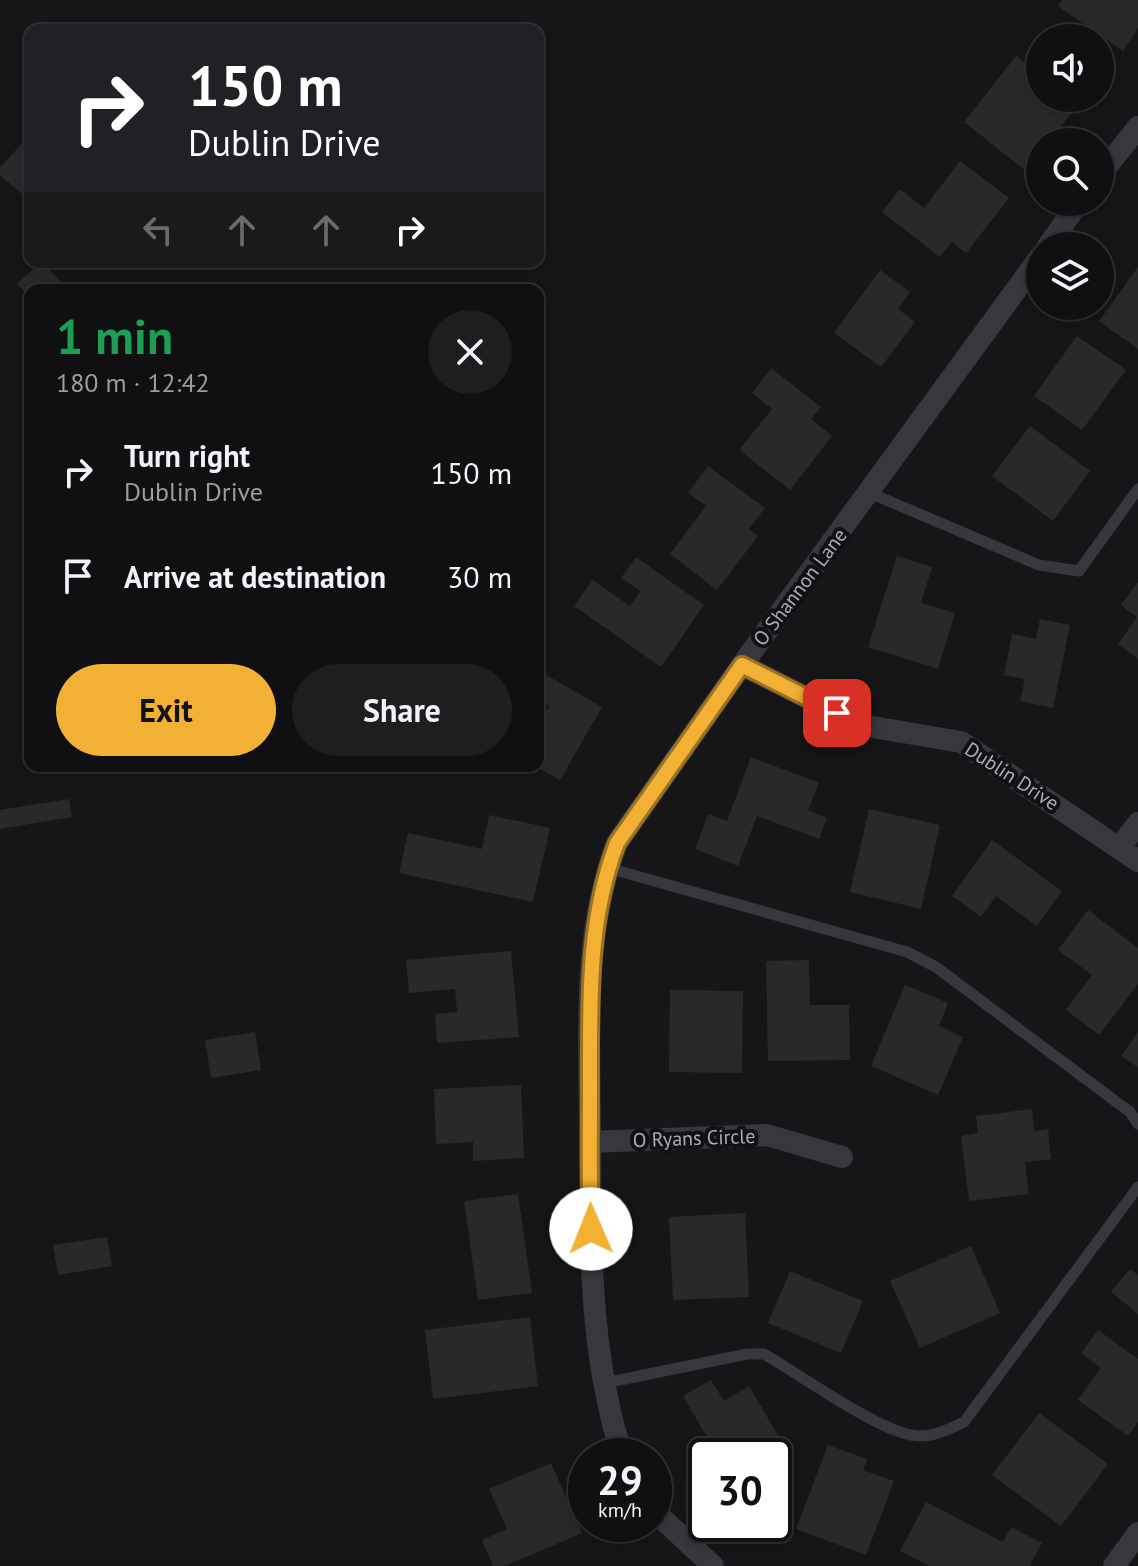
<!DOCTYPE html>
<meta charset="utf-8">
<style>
:root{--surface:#101012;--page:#1e1e20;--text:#f1f3f6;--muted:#9c9d9f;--line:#303032;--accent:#f2b134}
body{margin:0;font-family:"PT Sans",sans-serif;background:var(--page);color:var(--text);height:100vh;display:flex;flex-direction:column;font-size:30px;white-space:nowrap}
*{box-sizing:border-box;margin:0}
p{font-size:26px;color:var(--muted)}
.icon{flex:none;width:44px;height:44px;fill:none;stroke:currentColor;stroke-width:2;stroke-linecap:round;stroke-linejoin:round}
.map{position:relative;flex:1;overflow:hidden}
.details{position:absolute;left:24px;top:284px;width:520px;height:488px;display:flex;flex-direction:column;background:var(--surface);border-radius:16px;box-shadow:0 4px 12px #0003,0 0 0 2px var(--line)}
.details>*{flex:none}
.banner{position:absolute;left:24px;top:24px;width:520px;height:244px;border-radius:16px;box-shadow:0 4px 12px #0003,0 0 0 2px var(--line);background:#202124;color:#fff;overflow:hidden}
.controls{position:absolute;left:1026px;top:24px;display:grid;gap:16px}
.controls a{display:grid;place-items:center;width:88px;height:88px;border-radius:50%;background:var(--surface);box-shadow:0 4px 12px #0003,0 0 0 2px var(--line);font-size:40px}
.speed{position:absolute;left:568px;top:1438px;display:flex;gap:16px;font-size:40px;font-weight:700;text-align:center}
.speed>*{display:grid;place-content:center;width:104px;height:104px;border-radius:50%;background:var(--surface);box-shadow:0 4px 12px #0003,0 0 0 2px var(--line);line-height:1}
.speed small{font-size:20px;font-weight:400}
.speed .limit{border:4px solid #111;border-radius:12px;background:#fff;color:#111}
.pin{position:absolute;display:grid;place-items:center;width:68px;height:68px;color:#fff;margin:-34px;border-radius:16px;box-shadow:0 4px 12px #0006}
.me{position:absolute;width:88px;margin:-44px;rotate:359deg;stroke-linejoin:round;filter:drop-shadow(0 0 6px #0008)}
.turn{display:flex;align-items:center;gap:28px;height:168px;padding:0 32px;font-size:36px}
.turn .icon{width:104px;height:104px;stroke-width:2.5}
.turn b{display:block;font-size:56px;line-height:68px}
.lanes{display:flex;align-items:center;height:76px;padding:0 32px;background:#0003;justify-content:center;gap:40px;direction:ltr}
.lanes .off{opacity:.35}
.round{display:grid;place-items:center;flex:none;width:84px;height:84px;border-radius:42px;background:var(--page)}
.overview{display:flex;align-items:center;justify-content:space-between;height:136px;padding:0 32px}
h1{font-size:48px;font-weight:700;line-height:60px;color:#1e9e55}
.cta{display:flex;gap:16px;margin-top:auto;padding:16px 32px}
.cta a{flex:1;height:92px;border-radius:48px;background:var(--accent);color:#111;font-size:32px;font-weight:700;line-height:92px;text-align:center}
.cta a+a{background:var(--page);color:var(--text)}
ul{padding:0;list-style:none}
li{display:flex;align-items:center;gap:24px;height:104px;padding:0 32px}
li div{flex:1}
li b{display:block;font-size:30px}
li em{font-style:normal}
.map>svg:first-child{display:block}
</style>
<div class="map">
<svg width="1138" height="1566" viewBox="0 0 1138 1566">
<rect width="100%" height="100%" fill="#161618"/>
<g fill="#29292c">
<path d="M1062,0H1138V28L1123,51L1058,6Z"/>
<path d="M1016,56L1040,74V98H1070L1078,105L1049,142H1040V153L1026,171L964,122Z"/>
<path d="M30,134V201L0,175V168Z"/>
<path d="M960,161L1009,198L966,253L952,242L940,257L882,212L900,189L924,208Z"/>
<path d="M41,262H42L68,290H30V298L17,284Z"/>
<path d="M1138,267V349L1099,321Z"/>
<path d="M880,270L910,292L898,309L915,322L881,367L834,333Z"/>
<path d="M1077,336L1126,370L1082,430L1034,396Z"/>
<path d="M771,368L821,407L811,419L832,436L790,490L739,450L772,409L752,393Z"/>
<path d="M1030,426L1090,471L1053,521L992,476Z"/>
<path d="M708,466L765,508L749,529L758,536L717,590L670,554L706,506L688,493Z"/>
<path d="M897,556L932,567L921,603L955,613L938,669L868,647Z"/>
<path d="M636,557L704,605L661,667L574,606L593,580L630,606L641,591L621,578Z"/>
<path d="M1138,582V659L1118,644L1137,617L1121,605Z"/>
<path d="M1040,619L1070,625L1053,708L1020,701L1025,679L1004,675L1012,634L1036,639Z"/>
<path d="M541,672L602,707L560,780L538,768V725L549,706L538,700Z"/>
<path d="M751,757L819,783L808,810L827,818L819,839L757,816L738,866L695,849L708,814L727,821Z"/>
<path d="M69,799L72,817L0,829V810Z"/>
<path d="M869,809L940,825L921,909L850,892Z"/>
<path d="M489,815L550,828L533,902L399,873L408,833L482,849Z"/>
<path d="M992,840L1062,891L1037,926L996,896L981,917L952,896Z"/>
<path d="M1088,910L1138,948V984L1099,1035L1066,1010L1092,975L1058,950Z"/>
<path d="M511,951L519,1037L437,1043L435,1014L457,1012L455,989L409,993L406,960Z"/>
<path d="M809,960L810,1005H849L850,1060L768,1061L766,961Z"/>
<path d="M905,985L948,1003L939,1026L963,1037L938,1095L871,1066Z"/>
<path d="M670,990L743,991L742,1073L669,1072Z"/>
<path d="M255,1032L261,1070L211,1078L205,1040Z"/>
<path d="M1138,1032V1067L1121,1056Z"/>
<path d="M521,1085L524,1158L473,1161V1142L436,1144L434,1089Z"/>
<path d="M1032,1109L1034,1131L1048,1129L1051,1159L1025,1162L1029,1194L969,1201L961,1136L978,1133L976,1116Z"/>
<path d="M518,1194L532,1293L478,1300L464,1201Z"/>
<path d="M745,1213L749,1297L673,1300L669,1217Z"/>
<path d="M107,1237L112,1266L58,1275L53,1245Z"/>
<path d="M971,1246L1000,1313L920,1348L890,1281Z"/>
<path d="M1130,1269L1138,1275V1314L1111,1292Z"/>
<path d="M790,1271L863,1301L841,1353L768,1323Z"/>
<path d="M530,1317L538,1386L433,1399L425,1330Z"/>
<path d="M1098,1330L1138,1359V1422L1128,1436L1078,1400L1101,1368L1081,1353Z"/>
<path d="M711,1380L724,1401L749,1386L795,1464L774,1476V1456H718L683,1396Z"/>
<path d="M1039,1413L1108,1464L1061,1526L992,1475Z"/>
<path d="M828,1445L867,1459L863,1470L894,1481L866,1555L796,1529Z"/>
<path d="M551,1463L582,1533L505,1566H493L482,1540L507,1529L489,1489Z"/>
<path d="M926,1502L1003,1542L1011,1527L1042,1543L1030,1566H929L900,1551Z"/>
</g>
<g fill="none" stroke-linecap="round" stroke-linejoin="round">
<g stroke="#37383d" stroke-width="11">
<path d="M870,493L1039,565L1079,571L1138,489"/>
<path d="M608,868L907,952L936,967L1130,1112L1138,1124"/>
<path d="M605,1383L747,1354H764C801,1375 872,1427 911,1435C929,1439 948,1430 964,1422L1138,1187"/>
</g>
<g stroke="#37383d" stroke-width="22">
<path d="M1100,175L1138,127"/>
<path d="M1048,246L1079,202"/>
<path d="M742,665L861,725L961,742L1138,861"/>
<path d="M1120,847L1138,823"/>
<path d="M590,1142L767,1135L842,1157"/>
<path d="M625,1456C614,1436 611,1414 606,1392C589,1308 591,1223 590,1138C590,1039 581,937 617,843L742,665L1040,257"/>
<path d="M654,1511L713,1566"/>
<path d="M1114,1566L1138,1533"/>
</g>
</g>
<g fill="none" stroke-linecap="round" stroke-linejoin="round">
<g stroke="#9d7322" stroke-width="20">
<path id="route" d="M591,1229C589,1182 590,1134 590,1087C590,1004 587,921 617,843L742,665L837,713"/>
</g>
<use href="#route" stroke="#f2b134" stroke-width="14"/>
</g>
<g text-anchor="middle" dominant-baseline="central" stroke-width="8" stroke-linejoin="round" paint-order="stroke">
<g font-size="20" fill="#a8adb8" stroke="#111113">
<text transform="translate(800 587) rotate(-53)">O Shannon Lane</text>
<text transform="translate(1012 776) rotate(33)">Dublin Drive</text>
<text transform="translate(694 1138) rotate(-2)">O Ryans Circle</text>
</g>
</g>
</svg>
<div class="controls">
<a><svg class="icon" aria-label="sound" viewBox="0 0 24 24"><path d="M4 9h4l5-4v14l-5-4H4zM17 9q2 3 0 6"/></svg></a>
<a><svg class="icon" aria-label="search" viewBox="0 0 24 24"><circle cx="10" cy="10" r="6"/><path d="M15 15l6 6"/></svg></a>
<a><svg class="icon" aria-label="layers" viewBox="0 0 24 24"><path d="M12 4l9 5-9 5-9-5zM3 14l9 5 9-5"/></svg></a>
</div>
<div class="speed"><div>29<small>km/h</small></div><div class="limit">30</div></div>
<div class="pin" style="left:837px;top:713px;background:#d93025"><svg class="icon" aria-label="arrive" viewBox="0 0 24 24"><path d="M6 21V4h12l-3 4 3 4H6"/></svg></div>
<svg class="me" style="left:591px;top:1229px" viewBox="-20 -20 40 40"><circle r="19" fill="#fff"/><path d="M0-13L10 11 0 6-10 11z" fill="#f2b134"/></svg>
<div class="banner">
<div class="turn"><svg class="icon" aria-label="right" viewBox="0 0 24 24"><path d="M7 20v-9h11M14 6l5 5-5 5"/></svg><div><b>150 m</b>Dublin Drive</div></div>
<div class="lanes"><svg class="icon off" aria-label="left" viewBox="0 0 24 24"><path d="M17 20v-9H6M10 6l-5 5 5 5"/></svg><svg class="icon off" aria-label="ahead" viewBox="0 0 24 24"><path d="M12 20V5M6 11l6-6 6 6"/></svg><svg class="icon off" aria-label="ahead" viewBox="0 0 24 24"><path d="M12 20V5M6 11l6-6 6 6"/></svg><svg class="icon" aria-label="right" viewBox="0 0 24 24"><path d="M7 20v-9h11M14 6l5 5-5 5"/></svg></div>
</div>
<section class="details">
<div class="overview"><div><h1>1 min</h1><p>180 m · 12:42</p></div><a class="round"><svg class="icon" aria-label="close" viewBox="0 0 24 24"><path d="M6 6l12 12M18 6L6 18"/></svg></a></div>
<ul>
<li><svg class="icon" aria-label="right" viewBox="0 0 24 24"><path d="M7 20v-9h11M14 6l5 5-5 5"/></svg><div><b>Turn right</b><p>Dublin Drive</p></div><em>150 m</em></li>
<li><svg class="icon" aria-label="arrive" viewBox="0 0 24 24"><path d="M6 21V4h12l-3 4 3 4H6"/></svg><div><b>Arrive at destination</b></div><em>30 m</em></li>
</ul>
<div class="cta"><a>Exit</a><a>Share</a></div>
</section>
</div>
